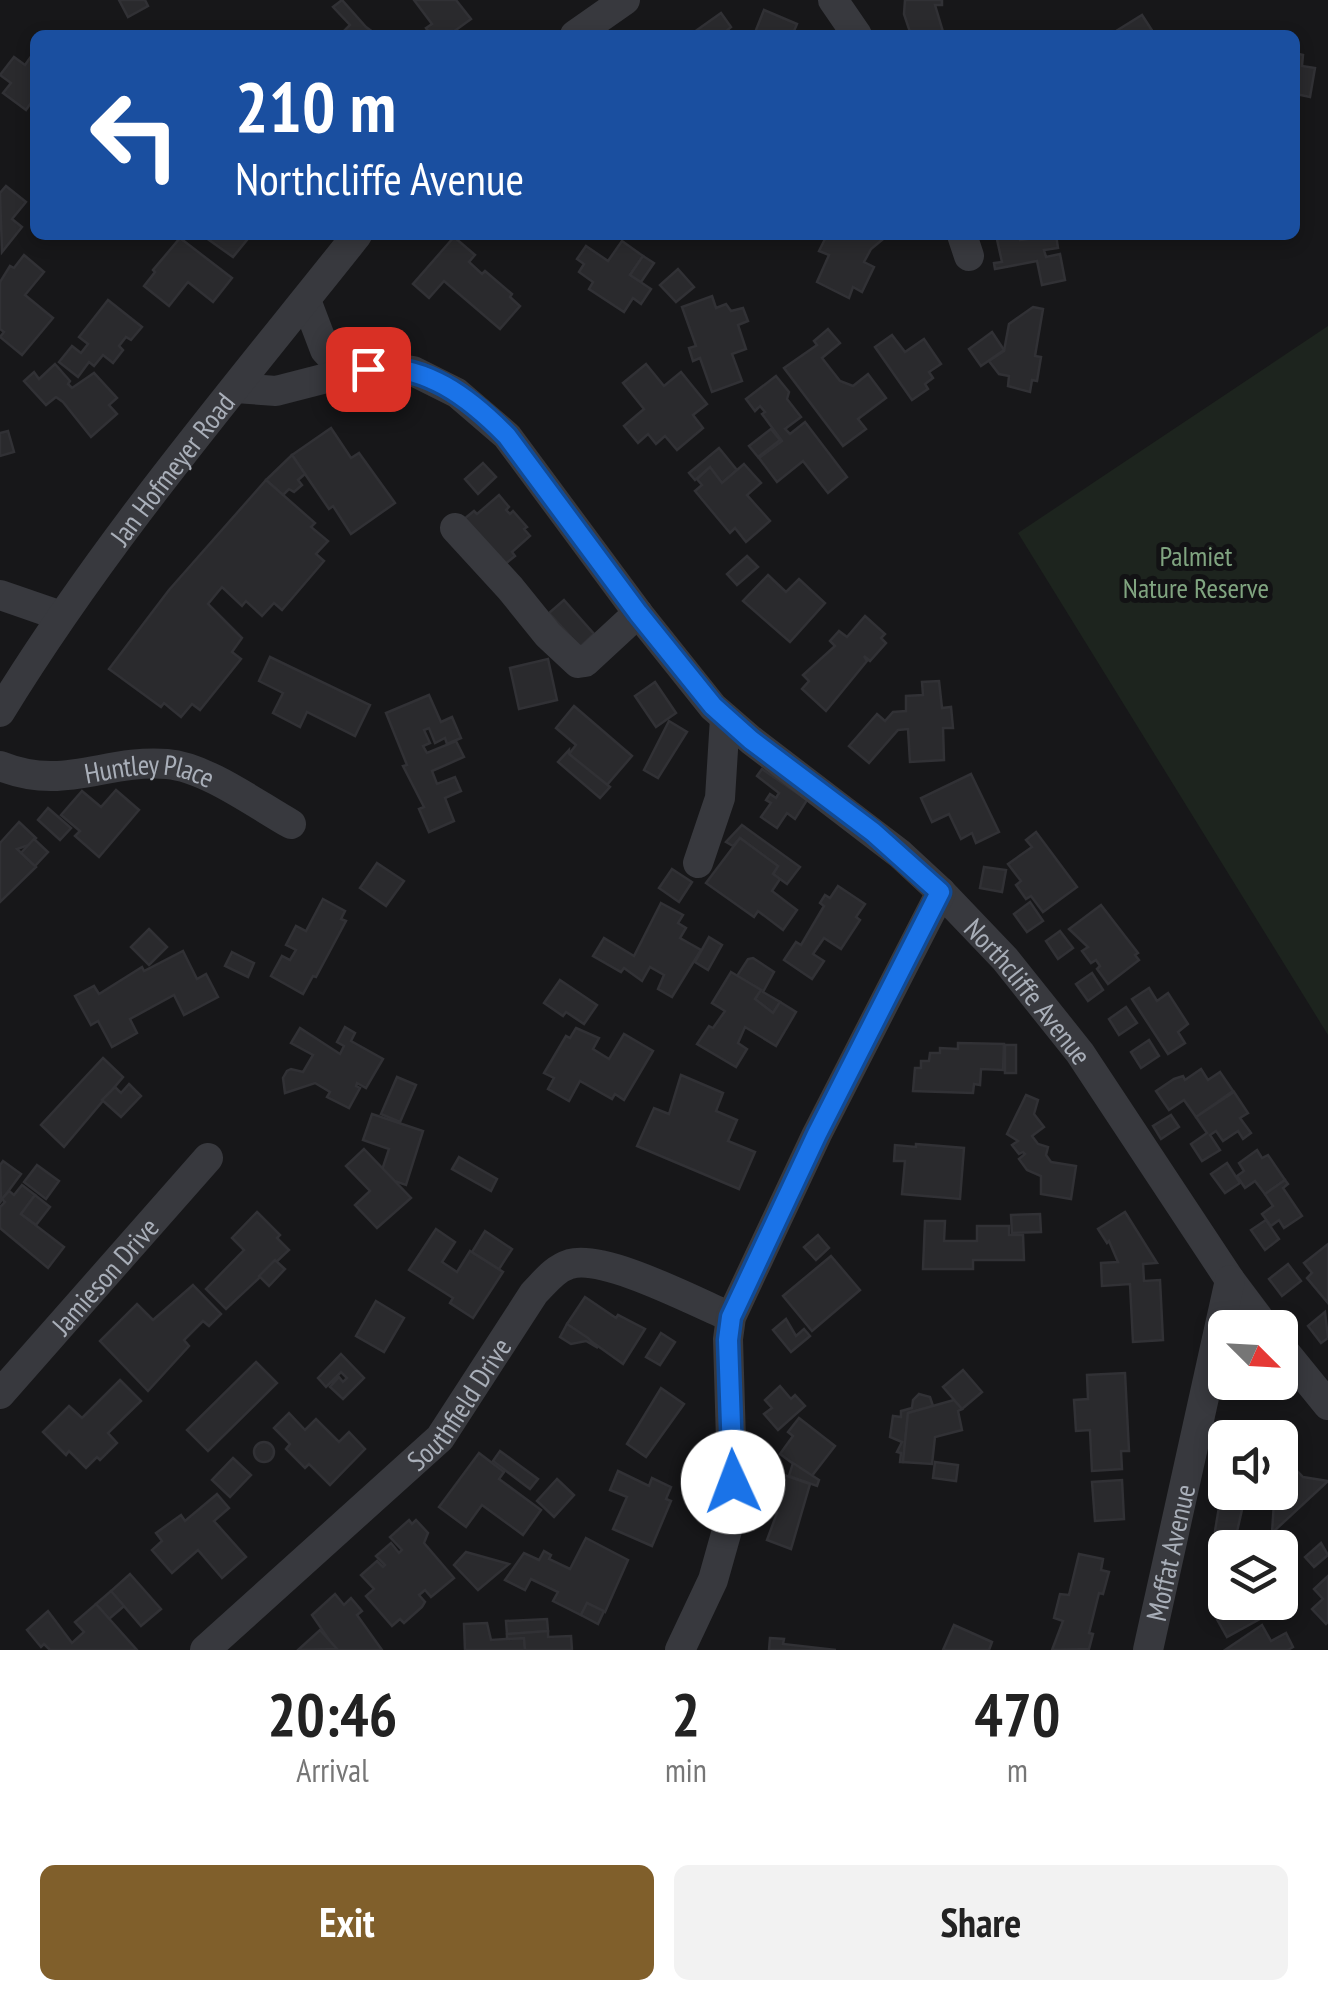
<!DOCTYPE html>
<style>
:root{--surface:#fff;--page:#f2f2f2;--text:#222;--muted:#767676;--accent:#805f2b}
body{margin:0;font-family:"PT Sans Narrow",sans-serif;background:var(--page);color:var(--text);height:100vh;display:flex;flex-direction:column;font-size:38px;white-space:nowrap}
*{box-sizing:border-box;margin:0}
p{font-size:32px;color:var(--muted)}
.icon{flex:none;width:55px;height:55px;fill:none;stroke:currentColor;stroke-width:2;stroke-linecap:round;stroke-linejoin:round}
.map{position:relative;height:1650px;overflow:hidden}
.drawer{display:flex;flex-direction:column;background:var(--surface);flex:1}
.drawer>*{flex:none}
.hud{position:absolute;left:30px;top:30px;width:1270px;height:210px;border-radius:15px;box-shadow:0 5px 15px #0003;background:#1a4fa0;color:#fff;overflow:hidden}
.needle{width:65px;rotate:114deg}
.tools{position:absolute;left:1208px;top:1310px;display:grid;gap:20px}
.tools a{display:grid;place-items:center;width:90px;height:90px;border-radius:15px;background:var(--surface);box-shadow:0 5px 15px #0003;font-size:50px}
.pin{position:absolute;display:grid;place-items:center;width:85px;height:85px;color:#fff;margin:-42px;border-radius:20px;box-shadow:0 5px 15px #0006}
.me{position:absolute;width:110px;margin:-55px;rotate:358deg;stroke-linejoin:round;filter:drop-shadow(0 0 8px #0008)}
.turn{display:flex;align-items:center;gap:35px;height:210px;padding:0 40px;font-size:45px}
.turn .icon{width:130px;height:130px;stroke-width:2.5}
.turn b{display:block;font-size:70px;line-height:85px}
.eta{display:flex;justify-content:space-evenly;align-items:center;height:170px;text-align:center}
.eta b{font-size:60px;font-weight:800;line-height:70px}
.button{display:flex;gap:20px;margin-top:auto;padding:20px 40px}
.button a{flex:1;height:115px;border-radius:15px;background:var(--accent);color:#fff;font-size:40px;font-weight:800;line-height:115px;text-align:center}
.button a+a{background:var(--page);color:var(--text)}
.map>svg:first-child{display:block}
</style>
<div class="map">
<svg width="1328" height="1650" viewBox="0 0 1328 1650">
<rect width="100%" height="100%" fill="#171719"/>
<path fill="#1d241e" d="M1328,326V1035L1018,533Z"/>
<g fill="#2a2a2d" stroke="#313135" stroke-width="2.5">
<path d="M119,0H145L148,6L128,17Z"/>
<path d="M342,0L366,27L377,35H340L350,25L333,7Z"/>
<path d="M414,0H456L471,19L449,35H431L426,28L432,24Z"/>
<path d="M905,0H942V5H935L944,35H911L904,14Z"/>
<path d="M764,10L797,24L794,31L805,35H754Z"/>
<path d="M721,13L731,27L722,35H690Z"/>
<path d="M1142,15L1155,35H1114L1113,33Z"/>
<path d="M35,51V97L26,110L3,93L11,83L0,75L14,57L25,65Z"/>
<path d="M1295,53L1303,55L1302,66L1315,68L1310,97L1296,94L1295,100Z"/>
<path d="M6,186L26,202L12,219L22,227L2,252L0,193Z"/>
<path d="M202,235H251L233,257Z"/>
<path d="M827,235H888L871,249L864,262L874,267L862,292L853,287L849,298L817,282L829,255L819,251Z"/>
<path d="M996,235H1019L1020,240L1028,239L1027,235H1056L1058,248L1044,250L1046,257L1060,254L1065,280L1042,285L1037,261L995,269L994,263L1002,262Z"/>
<path d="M454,237L475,255L469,262L482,274L485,271L512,294L510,297L520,306L500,329L444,281L429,298L413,284Z"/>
<path d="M180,238L232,278L213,302L188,282L169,306L144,286L155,272L153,270Z"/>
<path d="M622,241L643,256L630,275L651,289L641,304L633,298L624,312L589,289L593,282L579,272L584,264L577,259L586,246L608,261Z"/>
<path d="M24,255L44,272L25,295L53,318L22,355L0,337L4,332L0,329V282L10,266L14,268Z"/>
<path d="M643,256L654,263L641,282L630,275Z"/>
<path d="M678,269L694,287L676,302L660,285Z"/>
<path d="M712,296L716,308L726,304L731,311L743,308L748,321L738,325L746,349L732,354L742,381L712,392L700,358L693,361L689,348L696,346L682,307Z"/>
<path d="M108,300L142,327L131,340L126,337L119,346L123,350L113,363L103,355L94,366L89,362L78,377L59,362L72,346L81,353L88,344L79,337Z"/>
<path d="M1033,307L1043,309L1035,356L1041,357L1037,381L1032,380L1030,392L1008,386L1009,376L999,374L989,361L1004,351L1009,324Z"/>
<path d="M828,329L840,343L822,358L840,381L853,386L868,374L886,398L858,419L866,429L843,446L784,368L817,345L814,341Z"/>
<path d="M992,332L1004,350L981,366L969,349Z"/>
<path d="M892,335L905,352L924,339L941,364L929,372L933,378L925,384L928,389L912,400L875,347Z"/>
<path d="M55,364L70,381L68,384L72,388L94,373L117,398L109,405L117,414L91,437L63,402L56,397L46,405L24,381L34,372L39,379Z"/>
<path d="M646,364L664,386L681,372L707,404L693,415L703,428L677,450L665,436L656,444L648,434L638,443L624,426L644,409L623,383Z"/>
<path d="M776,376L789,392L787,399L801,417L785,429L790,434L805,422L847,477L828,493L803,461L777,482L759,458L782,441L762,414L765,412L760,406L755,411L746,399Z"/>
<path d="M331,428L351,458L359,453L395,503L351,534L333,506L329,509L292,455Z"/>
<path d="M771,429L780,440L758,457L749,446Z"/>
<path d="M8,431L14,452L0,456V433Z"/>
<path d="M719,448L737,470L722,483L710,467L695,480L689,473Z"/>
<path d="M292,455L305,474L298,480L302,485L294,492L289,489L283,495L266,480Z"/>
<path d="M483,463L496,477L478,494L465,479Z"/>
<path d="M744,464L761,483L747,495L770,521L746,542L735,528L730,533L695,491L702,485L697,479L710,467L722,483Z"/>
<path d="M266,480L315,523L311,527L328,541L316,554L324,561L282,610L274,603L262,616L246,601L242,606L222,587L208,604L242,638L232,652L241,659L200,710L192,704L181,717L164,703L161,707L109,669L169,590Z"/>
<path d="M499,495L509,507L506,510L510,514L513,511L527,527L524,529L530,536L512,552L515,556L504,565L463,520L474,511L477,514Z"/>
<path d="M747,556L758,567L737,585L727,574Z"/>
<path d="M768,575L786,592L799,579L825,603L790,642L743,601Z"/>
<path d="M564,600L594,634L580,647L549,613Z"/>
<path d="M865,616L885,634L881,638L886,643L870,661L864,656L867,661L826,711L802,689L809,681L803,675L835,646L830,641L839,631L847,637Z"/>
<path d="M270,657L370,705L355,736L307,712L300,727L273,713L283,693L259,681Z"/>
<path d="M548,659L557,700L519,709L510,668Z"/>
<path d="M939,681L942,708L951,707L953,728H943L944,760L910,762L908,729L898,730L869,763L849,746L877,714L885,721L893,712L906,711V696L923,695L922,682Z"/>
<path d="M655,682L676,713L656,727L635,696Z"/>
<path d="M429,695L441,722L452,717L461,738L447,744L445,738L435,743L429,728L424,730L430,743L423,746L427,753L456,741L464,757L432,771L437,784L455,777L461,791L445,798L454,821L429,832L419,809L424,807L403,766L407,765L386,713Z"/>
<path d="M574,706L632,756L606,786L569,754L576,745L556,728Z"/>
<path d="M669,721L687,732L658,778L644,770Z"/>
<path d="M569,750V754L610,787L600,798L558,762Z"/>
<path d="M762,769L807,800L795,819L787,813L777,828L761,817L771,803L766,800L770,794L776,798L779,793L757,776Z"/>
<path d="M971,774L999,832L976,843L972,833L961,839L949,814L932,822L921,798Z"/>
<path d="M116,790L139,810L99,857L75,836L80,831L61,815L82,791L101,807Z"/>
<path d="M48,808L71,828L60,840L38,820Z"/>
<path d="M19,822L36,838L29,845L17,849L36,867L0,902V843Z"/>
<path d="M742,825L800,867L787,884L773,874L778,866L740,838L733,846L726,842Z"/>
<path d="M1036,832L1077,887L1043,912L1031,896L1026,899L1016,885L1021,881L1008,864L1032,847L1026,840Z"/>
<path d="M740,838L778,866L773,874L780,879L772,891L797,910L783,930L758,911L754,917L706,883Z"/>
<path d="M34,839L48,852L35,866L21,853Z"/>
<path d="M377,863L404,881L386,906L360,888Z"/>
<path d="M984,867L1006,870L1002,892L980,888Z"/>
<path d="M672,869L692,882L679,902L659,888Z"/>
<path d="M838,886L865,904L856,917L860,920L841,949L824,938L813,954L824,961L812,979L784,960L796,942L801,945L824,906L820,903L825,895L830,898Z"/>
<path d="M323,899L345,911L341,919L346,921L316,977L313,976L303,994L271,976L282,956L290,960L296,950L286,945L296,926L306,931Z"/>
<path d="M1030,902L1043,921L1027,932L1014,914Z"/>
<path d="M661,903L683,915L678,923L686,928L680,938L701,950L672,997L658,989L664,975L650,967L642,981L624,968L621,972L593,956L604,938L634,956Z"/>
<path d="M1101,905L1138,953L1135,955L1139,960L1108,984L1097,969L1100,966L1096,960L1091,963L1082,951L1088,947L1069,929Z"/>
<path d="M149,929L167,947L149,965L131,947Z"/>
<path d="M1060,931L1073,948L1058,959L1046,941Z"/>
<path d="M709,937L722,945L708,970L695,962Z"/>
<path d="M183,951L197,979L206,974L218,997L184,1015L174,995L130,1019L137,1033L112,1047L98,1021L91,1025L75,996L94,986L99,994L142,967L144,971Z"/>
<path d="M232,952L254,963L248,977L225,966Z"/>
<path d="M753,958L774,972L763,992L780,1002L773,1013L755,999L761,990L737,976L748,959Z"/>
<path d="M731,972L761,990L755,999L773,1013L780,1002L796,1012L776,1046L745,1027L738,1043L747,1049L736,1067L697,1044L709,1026L713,1028L725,1011L712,1003Z"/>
<path d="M1092,973L1103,990L1088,1001L1076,984Z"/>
<path d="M560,980L597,1005L584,1024L566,1012L563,1016L544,1003Z"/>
<path d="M1149,988L1157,1001L1168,993L1188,1024L1178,1032L1185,1043L1168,1054L1132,999Z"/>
<path d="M1126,1007L1137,1023L1119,1035L1109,1019Z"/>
<path d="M345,1027L355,1033L351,1041L383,1059L366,1088L357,1083L356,1086L360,1088L349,1108L327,1097L330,1092L315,1083L285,1093L283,1078L287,1071L291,1069L303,1072L313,1055L291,1043L300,1028L340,1054L344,1046L337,1042Z"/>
<path d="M576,1028L599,1038L593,1049L609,1059L624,1034L653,1051L624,1100L615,1094L612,1099L580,1081L569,1101L548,1089L554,1078L544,1073L566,1036L570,1038Z"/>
<path d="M1149,1040L1159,1056L1141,1068L1131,1052Z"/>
<path d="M958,1043L1004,1044L1003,1070L981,1069L980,1085L974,1084L973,1093L913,1091L915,1068H921V1061H929L930,1053H940V1048L958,1049Z"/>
<rect x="1005" y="1045" width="11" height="28"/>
<path d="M103,1058L123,1077L64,1147L41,1125Z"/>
<path d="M1201,1069L1208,1080L1220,1072L1233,1091L1196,1117L1184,1100L1169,1110L1156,1091L1174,1079L1183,1076L1185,1080Z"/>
<path d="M681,1075L723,1093L716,1111L737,1120L728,1141L755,1152L739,1189L637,1146L654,1108L669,1114Z"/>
<path d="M397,1077L416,1085L400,1122L381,1114Z"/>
<path d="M129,1084L141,1096L121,1117L102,1100L115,1087L121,1093Z"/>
<path d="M1234,1092L1248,1113L1240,1118L1251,1133L1243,1139L1238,1131L1223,1141L1216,1131L1210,1135L1220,1150L1202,1161L1191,1144L1207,1133L1196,1117Z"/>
<path d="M1026,1095L1038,1100L1034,1114L1044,1127L1032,1136L1038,1144L1048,1147L1046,1155L1051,1162L1076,1166L1071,1199L1041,1194V1176L1027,1170L1019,1159L1025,1154L1023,1152L1019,1154L1012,1145L1018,1141L1007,1134Z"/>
<path d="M372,1114L423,1131L406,1185L380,1176L389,1149L363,1140Z"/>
<path d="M1171,1115L1179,1127L1161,1139L1153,1126Z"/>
<path d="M916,1144L964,1148L960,1199L902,1194L905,1161H894L895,1145L916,1147Z"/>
<path d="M364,1149L411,1198L377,1228L355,1205L370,1191L346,1166Z"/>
<path d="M1257,1150L1262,1158L1268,1155L1285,1180L1265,1194L1255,1181L1245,1188L1237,1176L1244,1171L1239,1163Z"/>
<path d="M459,1157L497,1179L491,1191L452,1169Z"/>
<path d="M3,1161L21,1174L1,1201L0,1165Z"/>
<path d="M1227,1163L1240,1183L1225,1193L1211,1174Z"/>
<path d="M37,1165L59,1181L46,1199L24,1182Z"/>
<path d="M1285,1180L1288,1184L1283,1188L1302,1216L1284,1228L1279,1220L1271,1226L1262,1214L1273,1206L1265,1194Z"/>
<path d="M22,1185L35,1195L21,1214L64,1247L48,1268L0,1228V1207L5,1202L2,1199L9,1191L14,1195Z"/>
<path d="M35,1195L50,1207L36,1225L21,1214Z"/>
<path d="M257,1212L280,1235L277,1238L289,1250L226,1309L206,1289L244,1250L232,1238Z"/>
<path d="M1125,1212L1157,1263L1143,1264L1144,1281L1160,1280L1163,1340L1133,1342L1130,1284L1102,1286L1101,1263L1118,1262L1109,1241L1107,1243L1098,1229Z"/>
<path d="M1040,1214L1041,1232L1012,1233L1011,1215Z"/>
<path d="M1266,1220L1279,1239L1265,1250L1251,1230Z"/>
<path d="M925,1221H945L944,1241H977V1226H1009V1235H1023L1024,1260H973V1269H923Z"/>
<path d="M436,1229L455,1242L442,1262L457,1272L470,1251L503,1272L473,1318L450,1303L453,1298L409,1270Z"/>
<path d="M485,1231L512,1249L499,1269L472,1252Z"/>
<path d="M818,1235L829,1248L816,1260L804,1247Z"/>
<path d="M1328,1244V1303L1307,1278L1312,1273L1304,1263Z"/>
<path d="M831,1256L860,1290L812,1331L783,1296Z"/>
<path d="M275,1260L285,1269L269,1286L259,1276Z"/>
<path d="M1288,1264L1301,1281L1282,1296L1269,1279Z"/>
<path d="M193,1285L221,1314L209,1326L203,1321L184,1340L189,1346L148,1391L100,1341L137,1304L153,1320Z"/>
<path d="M585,1297L616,1318L618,1315L645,1329L623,1364L567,1324Z"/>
<path d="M376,1301L404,1318L384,1352L356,1336Z"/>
<path d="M1325,1312L1328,1338L1321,1343L1308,1326Z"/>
<path d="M786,1319L796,1336L804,1329L810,1336L791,1352L773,1330Z"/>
<path d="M567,1324L588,1338L598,1348L586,1341L571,1344L560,1337Z"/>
<path d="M661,1333L675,1342L660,1365L646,1357Z"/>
<path d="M341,1354L364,1378L343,1399L330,1387L339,1377L343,1382L347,1378L341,1372L326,1387L318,1378Z"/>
<path d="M256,1362L277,1383L208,1451L187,1430Z"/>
<path d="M963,1370L982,1392L962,1409L943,1387Z"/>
<path d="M1125,1373L1129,1451H1121L1122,1469L1092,1471L1090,1430L1076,1431L1074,1400L1088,1399L1087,1375Z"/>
<path d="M120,1380L141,1401L108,1433L117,1443L100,1460L97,1457L86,1468L69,1451L66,1455L43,1432L69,1406L82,1418Z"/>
<path d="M780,1386L791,1399L795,1395L805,1406L778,1430L764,1414L772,1408L765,1400Z"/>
<path d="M661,1388L684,1404L646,1457L627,1444Z"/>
<path d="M919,1394L930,1397L933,1406L908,1413L903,1462H900L901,1453L897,1452L902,1442L890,1437L893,1416L901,1417V1411L912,1408L913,1400Z"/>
<path d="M954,1400L962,1409L958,1411L962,1430L935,1437L932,1464L903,1462L908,1413Z"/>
<path d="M289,1413L305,1430L316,1419L339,1442L349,1432L365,1449L330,1485L309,1464L305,1468L286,1449L290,1444L274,1428Z"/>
<path d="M799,1418L835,1446L811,1477L780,1454L793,1436L788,1432Z"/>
<path d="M1284,1423L1282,1455L1303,1477L1328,1481L1272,1533L1274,1502L1263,1492H1280V1438H1270Z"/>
<circle cx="264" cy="1452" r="10"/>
<path d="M500,1451L538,1479L530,1489L493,1461Z"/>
<path d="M479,1453L504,1472L499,1479L541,1510L523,1535L482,1505L466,1527L439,1507Z"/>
<path d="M233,1458L251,1475L230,1497L212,1480Z"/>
<path d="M935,1462L958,1465L956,1481L933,1478Z"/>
<path d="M793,1463L819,1480L817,1486L789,1476Z"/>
<path d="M618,1471L649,1486L652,1478L671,1487L666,1499L671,1501L652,1546L613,1529L627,1497L610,1490Z"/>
<path d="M1225,1471V1492H1246L1236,1536L1215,1531Z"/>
<path d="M784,1475L810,1484L791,1549L767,1540L777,1513L774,1512Z"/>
<path d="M557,1479L574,1495L554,1517L537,1501Z"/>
<path d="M1122,1480L1124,1519L1095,1521L1092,1482Z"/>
<path d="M217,1494L229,1508L214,1521L246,1557L222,1578L198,1550L172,1573L152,1550L162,1541L156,1533L181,1515L185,1521Z"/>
<path d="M409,1520L412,1524L416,1520L428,1533L424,1543L454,1578L431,1597L425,1590L419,1595L425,1602L422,1607L404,1623L400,1619L392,1626L366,1596L374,1589L361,1575L377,1561L383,1567L385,1565L376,1556L391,1543L399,1553L402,1550L390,1537Z"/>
<path d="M586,1538L628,1560L605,1612L587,1603L581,1615L553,1601L558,1592L531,1579L525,1590L505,1580L524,1553L539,1560L544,1551L551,1555L549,1559L570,1569Z"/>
<path d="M1321,1543L1328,1555L1314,1567L1305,1557Z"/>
<path d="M466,1552L509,1564L478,1590L454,1565Z"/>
<path d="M1079,1554L1103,1559L1101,1570L1109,1572L1103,1594L1099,1593L1089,1633L1093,1634L1089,1649L1052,1650L1063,1621L1054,1618L1060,1594L1069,1595Z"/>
<path d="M130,1574L161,1609L141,1626L111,1591Z"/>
<path d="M1328,1576V1622L1326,1624L1312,1609L1323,1599L1314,1589Z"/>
<path d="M111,1591L124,1606L109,1619L96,1604Z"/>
<path d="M335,1594L344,1605L351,1598L362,1611L357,1615L382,1650H336L312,1615Z"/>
<path d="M1235,1602H1272L1276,1610L1227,1637L1214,1614Z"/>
<path d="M587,1603L604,1611L598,1624L581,1615Z"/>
<path d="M96,1604L137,1650H50L44,1644L41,1647L27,1630L48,1611L72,1643L84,1632L75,1622Z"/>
<path d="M547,1619L548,1631L507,1634L506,1621Z"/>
<path d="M487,1623L491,1640L524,1638L525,1650H465L464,1624Z"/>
<path d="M954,1625L992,1642L989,1650H943Z"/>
<path d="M1262,1625L1271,1641L1286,1633L1293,1647L1288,1650H1225Z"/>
<path d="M320,1630L337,1649L298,1650Z"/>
<path d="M548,1631V1637L571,1636L572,1650H525L524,1638L507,1639V1634Z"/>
<path d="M770,1638L784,1639L783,1644L836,1650H769Z"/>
</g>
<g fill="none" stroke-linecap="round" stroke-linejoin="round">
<g stroke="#38393e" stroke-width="30">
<path d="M833,0L857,35"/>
<path d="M575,35L625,0"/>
<path d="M962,235L969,256"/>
<path d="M306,300L325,350L346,373"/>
<path id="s1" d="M236,388L276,391L346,373L386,367L413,371L457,393L507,436L638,613L713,707L751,740L900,854L941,892L1005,959L1080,1053L1230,1280L1266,1328"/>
<path d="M455,528L510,588L548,635L578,663L585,662L638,613"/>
<path d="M0,595L61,616"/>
<path id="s2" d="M0,712C104,542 234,390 357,235"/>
<path id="s3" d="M0,766C64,792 105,759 167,764C206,767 257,805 291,824"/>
<path d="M698,863L720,798L725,718"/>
<path d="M1280,1346L1328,1405"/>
<path id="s4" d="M0,1394L208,1158"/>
<path id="s5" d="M205,1650L440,1438L534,1293C545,1282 554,1269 570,1264C605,1254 695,1302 731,1317"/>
<path d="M680,1650L713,1580L733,1509L728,1339L731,1317L817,1134L941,892"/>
<path id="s6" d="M1148,1650L1230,1280"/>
</g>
</g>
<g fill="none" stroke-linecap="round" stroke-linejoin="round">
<g stroke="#114b97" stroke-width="25">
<path id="route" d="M368,369C424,362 470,398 507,436L638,613L713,706L751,740L873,832L940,892L817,1134L731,1317L728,1340L733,1482"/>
</g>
<use href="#route" stroke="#1a73e8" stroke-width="18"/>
</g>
<g text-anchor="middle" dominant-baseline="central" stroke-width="10" stroke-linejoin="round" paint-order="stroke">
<g font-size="28" fill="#a9afb9" stroke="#121214">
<text stroke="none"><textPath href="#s2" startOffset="298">Jan Hofmeyer Road</textPath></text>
<text stroke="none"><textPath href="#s3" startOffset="152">Huntley Place</textPath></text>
<text stroke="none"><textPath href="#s1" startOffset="1062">Northcliffe Avenue</textPath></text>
<text stroke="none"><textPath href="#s4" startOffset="158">Jamieson Drive</textPath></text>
<text stroke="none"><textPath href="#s5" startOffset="355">Southfield Drive</textPath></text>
<text stroke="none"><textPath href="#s6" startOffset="100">Moffat Avenue</textPath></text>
</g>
<g font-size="28" fill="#80a480" stroke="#121214">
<text x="1196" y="555">Palmiet<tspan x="1196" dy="32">Nature Reserve</tspan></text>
</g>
</g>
</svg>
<div class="tools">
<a><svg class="needle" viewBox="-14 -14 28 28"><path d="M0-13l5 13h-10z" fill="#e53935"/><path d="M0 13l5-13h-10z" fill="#767676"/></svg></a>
<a><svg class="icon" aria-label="sound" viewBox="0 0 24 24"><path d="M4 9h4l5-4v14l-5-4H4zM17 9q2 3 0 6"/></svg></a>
<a><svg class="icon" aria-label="layers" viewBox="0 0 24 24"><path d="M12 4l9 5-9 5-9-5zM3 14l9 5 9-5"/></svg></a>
</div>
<div class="pin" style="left:368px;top:369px;background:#d93025"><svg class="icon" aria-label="arrive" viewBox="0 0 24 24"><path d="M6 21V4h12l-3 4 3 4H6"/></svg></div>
<svg class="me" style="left:733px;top:1482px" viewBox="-20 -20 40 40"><circle r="19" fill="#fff"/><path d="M0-13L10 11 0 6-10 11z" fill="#1a73e8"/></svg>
<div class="hud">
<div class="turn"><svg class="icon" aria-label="left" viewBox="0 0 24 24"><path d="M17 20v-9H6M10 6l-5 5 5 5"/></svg><div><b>210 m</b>Northcliffe Avenue</div></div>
</div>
</div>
<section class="drawer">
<div class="eta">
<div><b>20:46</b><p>Arrival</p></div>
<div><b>2</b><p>min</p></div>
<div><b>470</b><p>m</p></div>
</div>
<div class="button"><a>Exit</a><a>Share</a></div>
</section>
